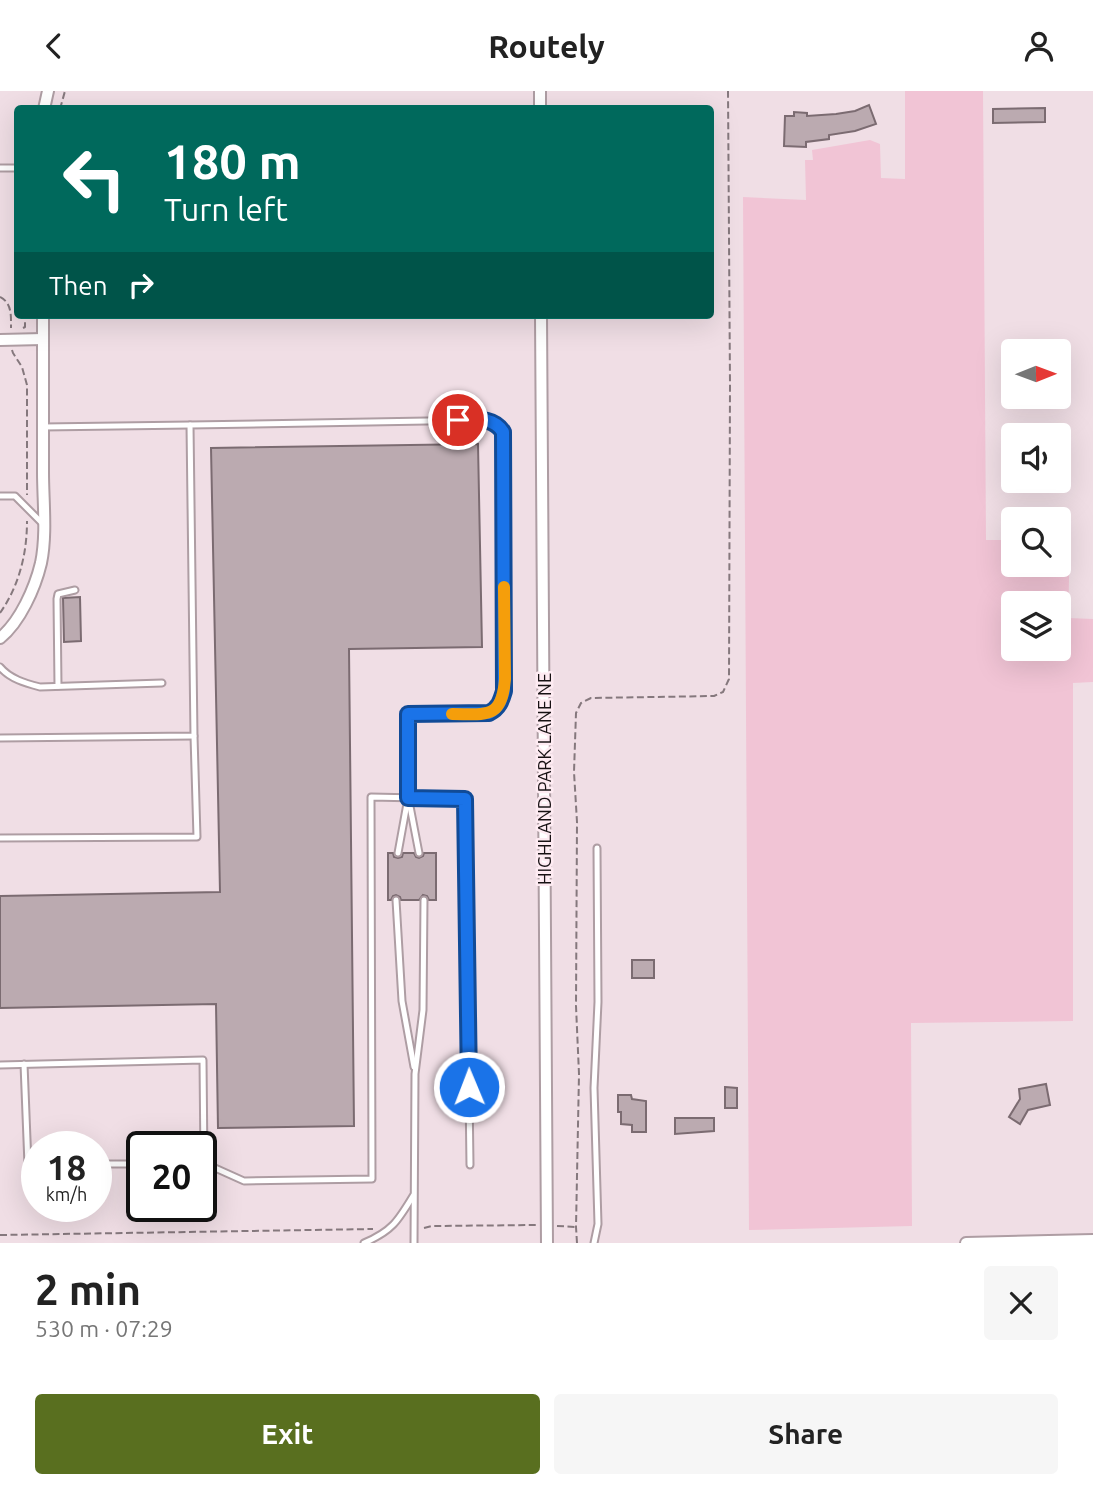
<!DOCTYPE html>
<meta charset="utf-8">
<style>
:root{--surface:#fff;--page:#f6f6f6;--text:#222;--muted:#767676;--accent:#596f1f}
body{margin:0;font-family:Ubuntu,sans-serif;background:var(--page);color:var(--text);height:100vh;display:flex;flex-direction:column;font-size:26px;white-space:nowrap}
*{box-sizing:border-box;margin:0}
p{font-size:23px;color:var(--muted)}
.icon{flex:none;width:38px;height:38px;fill:none;stroke:currentColor;stroke-width:2;stroke-linecap:round;stroke-linejoin:round}
.map{position:relative;height:1152px;overflow:hidden}
.side{display:flex;flex-direction:column;background:var(--surface);flex:1}
.side>*{flex:none}
.banner{position:absolute;left:14px;top:14px;width:700px;height:214px;border-radius:7px;box-shadow:0 7px 28px #0002;background:#00695c;color:#fff;overflow:hidden}
.needle{width:46px;rotate:89deg}
.fabs{position:absolute;left:1001px;top:248px;display:grid;gap:14px}
.fabs a{display:grid;place-items:center;width:70px;height:70px;border-radius:7px;background:var(--surface);box-shadow:0 7px 28px #0002;font-size:35px}
.speed{position:absolute;left:21px;top:1040px;display:flex;gap:14px;font-size:35px;font-weight:700;text-align:center}
.speed>*{display:grid;place-content:center;width:91px;height:91px;border-radius:50%;background:var(--surface);box-shadow:0 7px 28px #0002;line-height:1}
.speed small{font-size:18px;font-weight:400}
.speed .limit{border:4px solid #111;border-radius:10px;background:#fff;color:#111}
.pin{position:absolute;display:grid;place-items:center;width:60px;height:60px;color:#fff;margin:-30px;border:4px solid #fff;border-radius:50%;box-shadow:0 2px 7px #0007}
.me{position:absolute;width:77px;margin:-38px;rotate:359deg;stroke-linejoin:round;filter:drop-shadow(0 0 5px #0008)}
.turn{display:flex;align-items:center;gap:24px;height:147px;padding:0 35px;font-size:32px}
.turn .icon{width:91px;height:91px;stroke-width:2.5}
.turn b{display:block;font-size:49px;line-height:60px}
.then{display:flex;align-items:center;height:66px;padding:0 35px;background:#0003;gap:14px;font-size:26px}
.round{display:grid;place-items:center;flex:none;width:74px;height:74px;border-radius:7px;background:var(--page)}
.overview{display:flex;align-items:center;justify-content:space-between;height:119px;padding:0 35px}
h1{font-size:42px;font-weight:600;line-height:52px}
.button{display:flex;gap:14px;margin-top:auto;padding:14px 35px}
.button a{flex:1;height:80px;border-radius:7px;background:var(--accent);color:#fff;font-size:28px;font-weight:600;line-height:80px;text-align:center}
.button a+a{background:var(--page);color:var(--text)}
header{display:flex;justify-content:space-between;align-items:center;height:91px;padding:0 35px;background:var(--surface);font-size:32px;font-weight:600}
.map>svg:first-child{display:block}
</style>
<header><svg class="icon" aria-label="back" viewBox="0 0 24 24"><path d="M15 5l-7 7 7 7"/></svg>Routely<svg class="icon" aria-label="person" viewBox="0 0 24 24"><circle cx="12" cy="8" r="4"/><path d="M4 21q1-7 8-7t8 7"/></svg></header>
<div class="map">
<svg width="1093" height="1152" viewBox="0 0 1093 1152">
<rect width="100%" height="100%" fill="#f0dee5"/>
<path fill="#f1c4d5" fill-rule="evenodd" d="M905,0H983L986,449H1013V474H1059V449H1070L1068,527L1093,528V591L1073,592V930L911,932L912,1135L749,1139L743,106L806,109L805,69H813L812,59L870,49L880,53L881,87L905,88ZM1013,513H1059V558H1013Z"/>
<g fill="#bbaab0" stroke="#7b6b71" stroke-width="2">
<path d="M869,14L876,33L855,40L829,44V48L806,51V56L784,55L785,25H794V21L807,22V25L836,23L855,20Z"/>
<path d="M1045,17V31L993,32V18Z"/>
<path d="M478,353L482,556L349,558L354,1035L218,1037L216,913L0,917V805L220,801L211,357Z"/>
<path d="M80,506L81,550L64,551L63,507Z"/>
<path d="M388,762H393L394,766L398,767L402,766L403,762H414L416,766L419,767L423,765L424,762H436V809H429L427,805L423,804L419,809H401L400,806L396,804L393,805L391,809H388Z"/>
<rect x="632" y="869" width="22" height="18"/>
<path d="M1046,993L1050,1014L1028,1019L1020,1033L1009,1026L1020,1008L1019,998Z"/>
<path d="M725,996L737,997V1017H725Z"/>
<path d="M618,1004H631L632,1008L646,1010V1041H632V1034L621,1033V1021H618Z"/>
<path d="M675,1027H714V1040L675,1043Z"/>
</g>
<g fill="none" stroke-linecap="round" stroke-linejoin="round">
<g stroke="#ae9da3" stroke-width="9">
<g id="lane">
<path d="M0,77H18"/>
<path d="M43,336L190,334"/>
<path d="M0,405H15L44,434"/>
<path d="M0,576C10,588 25,592 40,596L162,592"/>
<path d="M58,595L57,508L58,503L75,499"/>
<path d="M0,647L194,645L190,334L485,329C494,331 498,333 503,341L504,600C501,610 498,617 489,622L408,623V707L398,762"/>
<path d="M409,710L419,762"/>
<path d="M0,747L197,746L194,645"/>
<path d="M396,809L402,910L414,976"/>
<path d="M24,973L28,1074H37"/>
<path d="M0,974L203,969L204,1072L244,1090L372,1088L371,706L465,708L470,1074"/>
<path d="M96,1073H142"/>
<path d="M364,1152C392,1140 398,1130 413,1105"/>
<path d="M414,1152L415,983L423,919L424,809"/>
<path d="M594,1152L598,1133L594,997L598,911L597,757"/>
</g>
</g>
<g stroke="#ae9da3" stroke-width="14">
<g id="street">
<path d="M540,0V18"/>
<path d="M44,18L48,0"/>
<path d="M541,224L547,1152"/>
<path d="M0,249L43,248"/>
<path d="M0,547C20,531 35,497 41,472C47,443 43,410 43,381C43,328 43,276 43,224"/>
<path d="M966,1152L1093,1149"/>
</g>
</g>
<g stroke="#85787d" stroke-width="2" stroke-dasharray="7 3.5" stroke-linecap="butt">
<path d="M60,18L65,0"/>
<path d="M0,206C12,212 11,224 11,237"/>
<path d="M23,237L25,236V224"/>
<path d="M12,259L13,262L22,276L27,294V404"/>
<path d="M0,522C19,495 27,463 27,430"/>
<path d="M557,1135L576,1136"/>
<path d="M424,1137L432,1135L537,1134"/>
<path d="M0,1144L373,1138"/>
<path d="M577,1152L576,1136L579,983L576,915L577,731L574,681L576,622L581,612L591,607L714,605L723,601L729,588L730,294L728,0"/>
</g>
<use href="#lane" stroke="#fff" stroke-width="5"/>
<use href="#street" stroke="#fff" stroke-width="10"/>
</g>
<g fill="none" stroke-linecap="round" stroke-linejoin="round">
<g stroke="#114b97" stroke-width="18">
<path id="route" d="M458,329C474,329 493,325 503,341L504,600C501,610 499,617 489,622L408,623V707L465,708L469,996"/>
</g>
<use href="#route" stroke="#1a73e8" stroke-width="12"/>
<path stroke="#f59e0b" stroke-width="12" d="M452,623C486,623 502,629 505,588L504,496"/>
</g>
<g text-anchor="middle" dominant-baseline="central" stroke-width="5" stroke-linejoin="round" paint-order="stroke">
<g font-size="18" fill="#171113" stroke="#feebf2">
<text transform="translate(544 688) rotate(-90)">HIGHLAND PARK LANE NE</text>
</g>
</g>
</svg>
<div class="fabs">
<a><svg class="needle" viewBox="-14 -14 28 28"><path d="M0-13l5 13h-10z" fill="#e53935"/><path d="M0 13l5-13h-10z" fill="#767676"/></svg></a>
<a><svg class="icon" aria-label="sound" viewBox="0 0 24 24"><path d="M4 9h4l5-4v14l-5-4H4zM17 9q2 3 0 6"/></svg></a>
<a><svg class="icon" aria-label="search" viewBox="0 0 24 24"><circle cx="10" cy="10" r="6"/><path d="M15 15l6 6"/></svg></a>
<a><svg class="icon" aria-label="layers" viewBox="0 0 24 24"><path d="M12 4l9 5-9 5-9-5zM3 14l9 5 9-5"/></svg></a>
</div>
<div class="speed"><div>18<small>km/h</small></div><div class="limit">20</div></div>
<div class="pin" style="left:458px;top:329px;background:#d93025"><svg class="icon" aria-label="arrive" viewBox="0 0 24 24"><path d="M6 21V4h12l-3 4 3 4H6"/></svg></div>
<svg class="me" style="left:469px;top:996px" viewBox="-20 -20 40 40"><circle r="17" fill="#1a73e8" stroke="#fff" stroke-width="3"/><path d="M0-11L8 9 0 5-8 9z" fill="#fff"/></svg>
<div class="banner">
<div class="turn"><svg class="icon" aria-label="left" viewBox="0 0 24 24"><path d="M17 20v-9H6M10 6l-5 5 5 5"/></svg><div><b>180 m</b>Turn left</div></div>
<div class="then">Then<svg class="icon" aria-label="right" viewBox="0 0 24 24"><path d="M7 20v-9h11M14 6l5 5-5 5"/></svg></div>
</div>
</div>
<section class="side">
<div class="overview"><div><h1>2 min</h1><p>530 m · 07:29</p></div><a class="round"><svg class="icon" aria-label="close" viewBox="0 0 24 24"><path d="M6 6l12 12M18 6L6 18"/></svg></a></div>
<div class="button"><a>Exit</a><a>Share</a></div>
</section>
